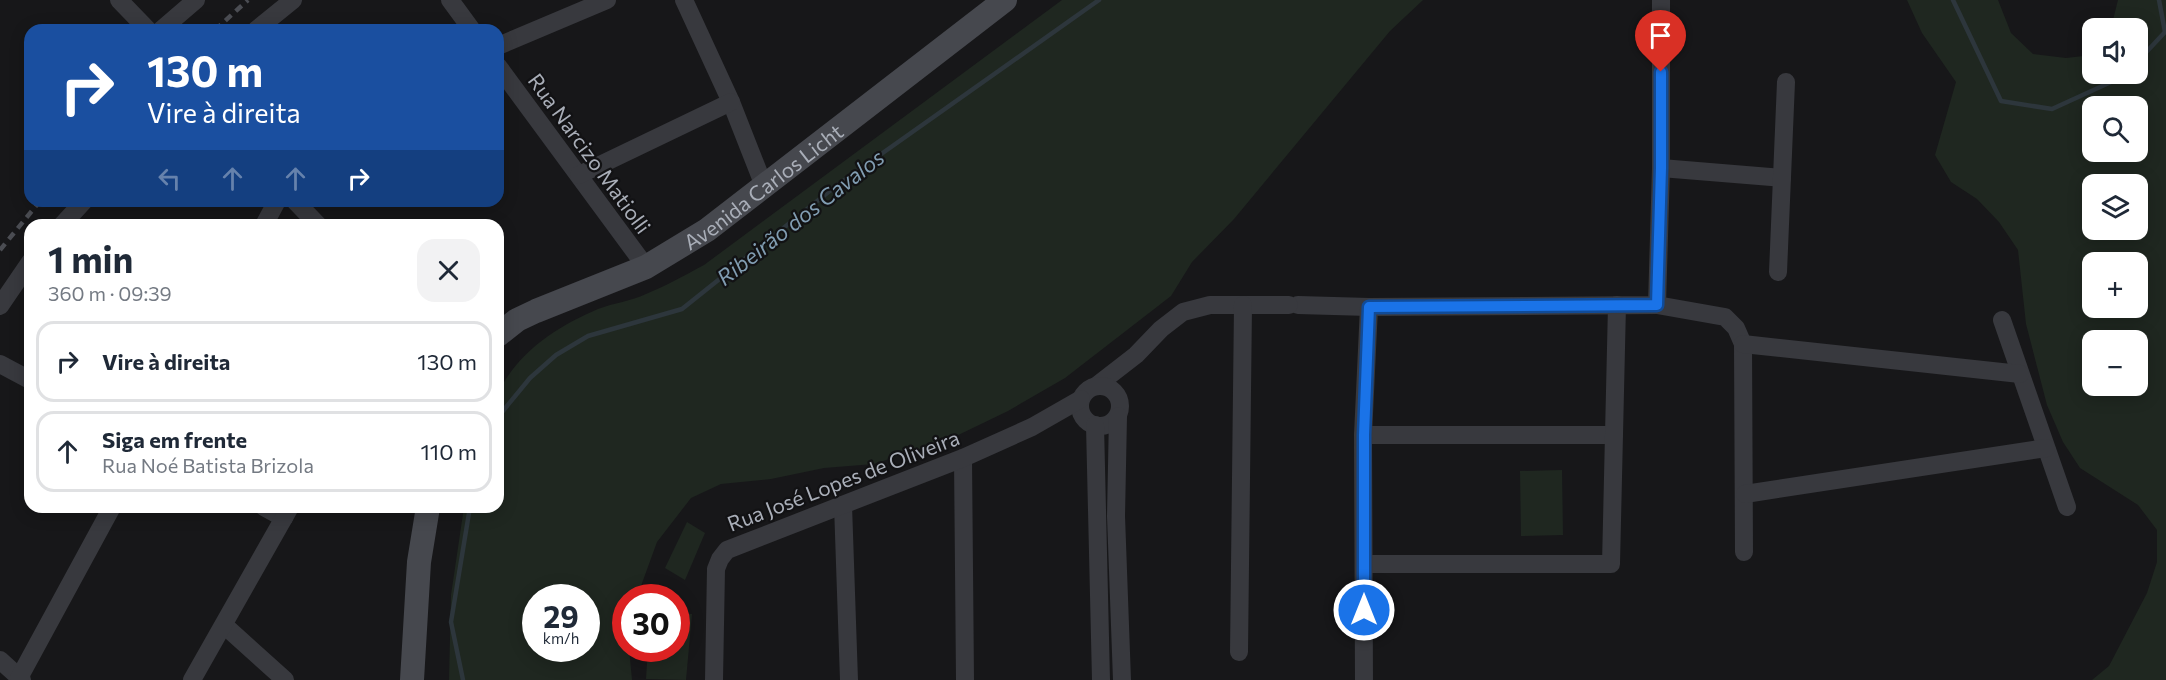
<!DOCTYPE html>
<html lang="pt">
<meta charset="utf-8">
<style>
:root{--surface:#fff;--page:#f2f2f3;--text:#1f2937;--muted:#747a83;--line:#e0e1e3}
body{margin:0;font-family:Commissioner,sans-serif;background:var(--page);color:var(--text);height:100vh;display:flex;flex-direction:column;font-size:22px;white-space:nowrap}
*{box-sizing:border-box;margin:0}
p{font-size:20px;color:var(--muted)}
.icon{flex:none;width:33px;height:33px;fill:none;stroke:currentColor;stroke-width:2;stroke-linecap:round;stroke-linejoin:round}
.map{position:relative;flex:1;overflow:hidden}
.details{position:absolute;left:24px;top:219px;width:480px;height:294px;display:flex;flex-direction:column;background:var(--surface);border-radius:18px;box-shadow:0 3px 15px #0003}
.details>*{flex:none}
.banner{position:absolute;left:24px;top:24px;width:480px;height:183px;border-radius:18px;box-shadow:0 3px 15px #0003;background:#1a4fa0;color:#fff;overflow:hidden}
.fabs{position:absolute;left:2082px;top:18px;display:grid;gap:12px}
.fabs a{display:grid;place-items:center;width:66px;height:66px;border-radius:12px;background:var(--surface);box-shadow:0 3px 15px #0003;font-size:30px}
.speed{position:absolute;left:522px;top:584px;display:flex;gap:12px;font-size:30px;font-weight:700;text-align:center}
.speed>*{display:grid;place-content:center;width:78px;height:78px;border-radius:50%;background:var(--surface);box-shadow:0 3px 15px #0003;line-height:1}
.speed small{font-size:15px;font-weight:400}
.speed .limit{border:9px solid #d22;background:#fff;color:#111}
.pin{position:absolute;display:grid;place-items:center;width:51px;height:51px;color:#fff;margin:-62px -26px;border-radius:50% 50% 50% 0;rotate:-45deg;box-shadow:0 0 6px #0007}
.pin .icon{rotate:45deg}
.me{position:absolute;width:66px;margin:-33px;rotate:0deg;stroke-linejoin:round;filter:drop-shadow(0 0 4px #0008)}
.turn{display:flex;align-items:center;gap:21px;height:126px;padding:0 24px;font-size:27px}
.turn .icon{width:78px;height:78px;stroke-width:2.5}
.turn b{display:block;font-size:42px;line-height:51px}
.lanes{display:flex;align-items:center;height:57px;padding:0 24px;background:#0003;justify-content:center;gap:30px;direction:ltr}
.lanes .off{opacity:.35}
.round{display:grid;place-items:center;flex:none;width:63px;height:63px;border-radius:18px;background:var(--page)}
.head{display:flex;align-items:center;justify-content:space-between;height:102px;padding:0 24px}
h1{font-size:36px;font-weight:700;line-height:45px}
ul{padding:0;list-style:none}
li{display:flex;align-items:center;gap:18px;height:81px;margin:0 12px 9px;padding:0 12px;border:3px solid var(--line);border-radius:18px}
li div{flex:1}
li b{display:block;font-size:22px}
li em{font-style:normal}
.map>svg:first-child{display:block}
</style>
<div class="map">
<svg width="2166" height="680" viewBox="0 0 2166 680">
<rect width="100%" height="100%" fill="#171719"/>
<g fill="#1f2720" fill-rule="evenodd">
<path d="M1062,0H1423L1390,31L1234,219L1192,262L1171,296L1065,378L1008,411L950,439L874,464L824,468L771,479L721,484L691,498L657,542L637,597H626V648H629L632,680H449L451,595L464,507H498V393C518,352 556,327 598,309C614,303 631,301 646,294C666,286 685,275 704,265ZM536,597H586V648H536Z"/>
<path d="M1907,0H1998L2011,33L2033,54L2066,58L2092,55V74H2138V28H2111L2118,0H2166V680H2092L2109,666L2147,593L2157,562V530L2138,505L2080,468L2063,442L2047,405L2026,324L2018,250L1999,222L1977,199L1951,182L1935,155L1956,82L1922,33ZM2092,106H2138V152H2092ZM2092,184H2138V230H2092ZM2092,262H2138V308H2092ZM2092,340H2138V386H2092Z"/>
<path d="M1562,470L1563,535L1521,536L1520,471Z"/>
<path d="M687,522L705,533L685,580L665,568Z"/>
<path d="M677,613L692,614L686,680L646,679L648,648H676Z"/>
</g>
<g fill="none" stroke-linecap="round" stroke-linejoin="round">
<g stroke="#2d363c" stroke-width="4.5">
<path d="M1953,0L2001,101L2052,109L2122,77L2126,74"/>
<path d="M2138,61L2165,32L2159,0"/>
<path d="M498,417L530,378L556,355L588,336L682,309L836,186L1099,0"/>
<path d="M463,680L451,622L470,507"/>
</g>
<g stroke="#38393e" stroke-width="18">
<path d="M119,0L148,30"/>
<path d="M450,0L472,30"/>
<path d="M684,0L731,102L764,186"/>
<path d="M161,30L196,0"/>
<path d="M256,30L293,0"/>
<path d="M498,46L607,0"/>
<path d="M498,66L646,267"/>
<path d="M1661,168L1782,178"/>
<path d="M579,175L731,102"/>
<path d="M295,201L318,225"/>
<path d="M62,225L84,201"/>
<path d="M264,225L277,201"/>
<path d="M1778,272L1786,82"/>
<path d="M1298,305L1369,307L1657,305L1661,168V0"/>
<path d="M1657,305L1725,317L1736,328L1743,344L1744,552"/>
<path d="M0,306L30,262"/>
<path d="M2002,320L2067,507"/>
<path d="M1743,344L2020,374"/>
<path d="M0,364L30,380"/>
<path d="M1096,386L1136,355L1161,329L1183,312L1210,305H1289"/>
<circle cx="1100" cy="406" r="20"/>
<path d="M1118,416L1116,516L1122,680"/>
<path d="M1095,425L1101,680"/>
<path d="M1363,435H1614"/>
<path d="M963,458L965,680"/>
<path d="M1745,494L2046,448"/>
<path d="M843,505L849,680"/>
<path d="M264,507L284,518"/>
<path d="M1364,564H1611L1617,305"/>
<path d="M224,625L285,680"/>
<path d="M1239,652L1243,305"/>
<path d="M0,660L22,680"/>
<path d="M19,678L112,507"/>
<path d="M192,680L290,507"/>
<path d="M714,680L716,569L720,559L727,550L963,458L1032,427L1081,399"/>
<path d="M1364,680L1363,435L1369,307"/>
</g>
<g stroke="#46484e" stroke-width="24">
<path id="s1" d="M498,335L517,320L536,311L646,267L707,230L1005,0"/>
<path d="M412,680L419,562L428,507"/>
</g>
<g stroke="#4b4d53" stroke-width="4.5" stroke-dasharray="8 6" stroke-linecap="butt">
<path d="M215,30L248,0"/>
<path d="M0,250L40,201"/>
</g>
</g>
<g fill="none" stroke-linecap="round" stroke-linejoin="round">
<g stroke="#114b97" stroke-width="15">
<path id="route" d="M1364,610V435L1369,307L1657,305L1661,168V72"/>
</g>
<use href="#route" stroke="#1a73e8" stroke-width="10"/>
</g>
<g text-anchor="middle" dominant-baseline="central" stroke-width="4.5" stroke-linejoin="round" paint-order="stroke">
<g font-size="21" fill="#a9aeb8" stroke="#121214">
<text transform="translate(590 153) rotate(54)">Rua Narcizo Matiolli</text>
<text stroke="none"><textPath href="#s1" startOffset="306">Avenida Carlos Licht</textPath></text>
<text transform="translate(843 480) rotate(-21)">Rua José Lopes de Oliveira</text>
</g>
<g font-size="22" font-style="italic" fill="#819db2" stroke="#121214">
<text transform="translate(800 217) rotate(-38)">Ribeirão dos Cavalos</text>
</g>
</g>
</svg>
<div class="fabs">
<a><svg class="icon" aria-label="sound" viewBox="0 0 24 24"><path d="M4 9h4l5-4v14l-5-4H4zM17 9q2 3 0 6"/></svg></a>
<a><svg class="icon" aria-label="search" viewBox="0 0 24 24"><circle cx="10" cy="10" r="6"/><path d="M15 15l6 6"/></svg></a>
<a><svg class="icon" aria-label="layers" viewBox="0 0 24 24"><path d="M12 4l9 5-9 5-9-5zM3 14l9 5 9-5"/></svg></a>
<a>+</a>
<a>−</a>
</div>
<div class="speed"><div>29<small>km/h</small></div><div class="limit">30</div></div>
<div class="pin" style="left:1661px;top:72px;background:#d93025"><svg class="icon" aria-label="arrive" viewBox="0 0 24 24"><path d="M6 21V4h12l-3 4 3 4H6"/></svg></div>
<svg class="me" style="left:1364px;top:610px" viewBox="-20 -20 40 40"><circle r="17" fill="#1a73e8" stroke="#fff" stroke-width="3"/><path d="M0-11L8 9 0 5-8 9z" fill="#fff"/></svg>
<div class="banner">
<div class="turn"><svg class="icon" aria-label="right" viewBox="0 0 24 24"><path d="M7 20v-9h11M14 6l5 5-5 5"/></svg><div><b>130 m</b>Vire à direita</div></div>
<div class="lanes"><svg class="icon off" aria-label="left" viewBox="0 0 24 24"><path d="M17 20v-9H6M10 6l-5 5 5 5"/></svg><svg class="icon off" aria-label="ahead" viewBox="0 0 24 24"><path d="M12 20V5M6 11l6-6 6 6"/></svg><svg class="icon off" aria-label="ahead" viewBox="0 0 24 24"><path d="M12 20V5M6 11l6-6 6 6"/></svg><svg class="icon" aria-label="right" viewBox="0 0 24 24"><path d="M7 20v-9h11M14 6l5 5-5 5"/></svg></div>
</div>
<section class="details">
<div class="head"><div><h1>1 min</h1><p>360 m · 09:39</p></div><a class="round"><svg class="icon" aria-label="close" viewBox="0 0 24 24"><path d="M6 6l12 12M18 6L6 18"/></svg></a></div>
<ul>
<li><svg class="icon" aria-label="right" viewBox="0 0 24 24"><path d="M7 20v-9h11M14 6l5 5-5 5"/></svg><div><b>Vire à direita</b></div><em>130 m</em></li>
<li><svg class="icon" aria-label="ahead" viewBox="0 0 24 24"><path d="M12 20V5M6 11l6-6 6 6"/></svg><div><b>Siga em frente</b><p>Rua Noé Batista Brizola</p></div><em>110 m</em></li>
</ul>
</section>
</div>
